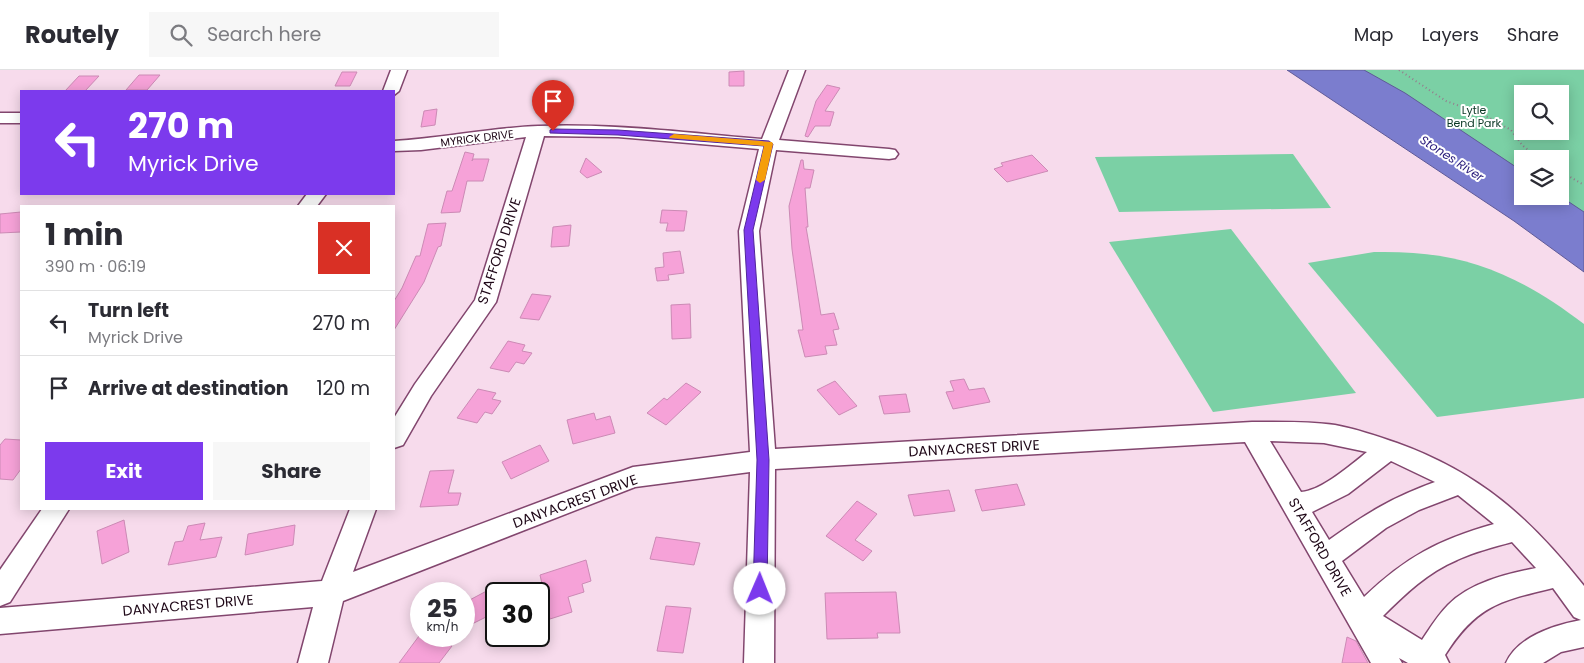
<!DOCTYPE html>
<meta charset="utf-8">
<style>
:root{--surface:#fff;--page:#f7f7f7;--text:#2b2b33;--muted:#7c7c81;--line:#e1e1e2;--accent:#7c3aed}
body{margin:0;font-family:Poppins,sans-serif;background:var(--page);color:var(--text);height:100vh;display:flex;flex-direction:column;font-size:19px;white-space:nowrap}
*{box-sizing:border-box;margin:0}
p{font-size:16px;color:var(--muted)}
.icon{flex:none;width:28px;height:28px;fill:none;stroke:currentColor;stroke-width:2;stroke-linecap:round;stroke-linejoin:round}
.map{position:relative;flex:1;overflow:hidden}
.sheet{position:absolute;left:20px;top:135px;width:375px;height:305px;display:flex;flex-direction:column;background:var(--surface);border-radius:0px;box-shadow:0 2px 12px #0003}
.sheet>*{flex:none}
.top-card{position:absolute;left:20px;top:20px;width:375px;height:105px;border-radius:0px;box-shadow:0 2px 12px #0003;background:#7c3aed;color:#fff;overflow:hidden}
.controls{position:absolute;left:1514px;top:15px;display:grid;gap:10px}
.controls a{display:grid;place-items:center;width:55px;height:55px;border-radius:0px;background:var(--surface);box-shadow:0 2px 12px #0003;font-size:25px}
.speed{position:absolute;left:410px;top:512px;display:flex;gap:10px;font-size:25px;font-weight:700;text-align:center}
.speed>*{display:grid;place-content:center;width:65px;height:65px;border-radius:50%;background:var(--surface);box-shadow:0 2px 12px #0003;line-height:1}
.speed small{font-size:12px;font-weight:400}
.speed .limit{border:2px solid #111;border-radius:8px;background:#fff;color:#111}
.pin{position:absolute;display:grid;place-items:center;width:42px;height:42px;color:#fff;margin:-51px -21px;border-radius:50% 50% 50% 0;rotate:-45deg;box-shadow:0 0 5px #0007}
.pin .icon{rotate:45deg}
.me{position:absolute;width:55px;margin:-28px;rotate:1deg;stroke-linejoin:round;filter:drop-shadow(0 0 4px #0008)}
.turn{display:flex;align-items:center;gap:18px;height:105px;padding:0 25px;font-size:22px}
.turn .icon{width:65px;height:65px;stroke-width:2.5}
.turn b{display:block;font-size:35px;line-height:42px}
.round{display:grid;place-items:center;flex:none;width:52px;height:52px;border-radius:0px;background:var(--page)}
.head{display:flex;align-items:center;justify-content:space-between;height:85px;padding:0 25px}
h1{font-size:30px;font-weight:700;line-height:38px}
.button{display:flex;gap:10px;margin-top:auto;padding:10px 25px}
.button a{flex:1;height:58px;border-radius:0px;background:var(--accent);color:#fff;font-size:20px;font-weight:700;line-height:58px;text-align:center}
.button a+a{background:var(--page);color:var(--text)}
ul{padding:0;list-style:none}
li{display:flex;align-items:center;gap:15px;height:65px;padding:0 25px;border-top:1px solid var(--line)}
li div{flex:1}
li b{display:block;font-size:19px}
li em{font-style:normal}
header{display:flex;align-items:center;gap:30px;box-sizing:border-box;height:70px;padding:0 25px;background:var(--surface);border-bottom:1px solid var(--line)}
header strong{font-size:24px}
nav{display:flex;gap:28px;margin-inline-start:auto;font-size:18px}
.search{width:350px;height:45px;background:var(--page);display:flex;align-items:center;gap:12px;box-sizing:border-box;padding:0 18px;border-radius:0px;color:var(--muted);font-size:19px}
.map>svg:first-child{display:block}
</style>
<header>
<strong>Routely</strong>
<div class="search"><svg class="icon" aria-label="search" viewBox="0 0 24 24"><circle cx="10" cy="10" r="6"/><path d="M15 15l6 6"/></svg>Search here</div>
<nav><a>Map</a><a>Layers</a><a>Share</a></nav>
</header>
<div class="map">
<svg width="1584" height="593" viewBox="0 0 1584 593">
<rect width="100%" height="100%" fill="#f7dbec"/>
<g fill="#7bd0a5" fill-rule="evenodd">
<path d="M1318,0H1584V179ZM1522,24H1560V61H1522ZM1522,89H1560V126H1522Z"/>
<path d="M1293,84L1331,138L1119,142L1095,87Z"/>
<path d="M1231,159L1356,323L1213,342L1109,172Z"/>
<path d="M1374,182C1461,180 1515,202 1584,254V328L1437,347L1308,193Z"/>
</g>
<path fill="#7b7dce" stroke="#5f5a97" d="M1287,0H1364L1405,23L1522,101V126H1560L1584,142V202L1514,151Z"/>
<g fill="#f6a2d8" stroke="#cc8ab5">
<path d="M744,1V16H729V2Z"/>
<path d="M342,2H357L350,16H335Z"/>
<path d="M139,5H160L147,20H126Z"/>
<path d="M79,6H99L85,21H65Z"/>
<path d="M827,15L840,18L825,41L834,42L830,56H815L808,67L805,66L816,31Z"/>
<path d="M437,39L435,55L421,57L424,41Z"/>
<path d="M465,82L474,84L472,91L473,89H489L483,111H467L460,142L441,143L447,121H452Z"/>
<path d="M1032,85L1048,101L1007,112L994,99L1003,96L1001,93Z"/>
<path d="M586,88L602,102L587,108L580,102Z"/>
<path d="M801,90H803L804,99L814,100L810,118H805L808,157H806L821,245L834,243L839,259L833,260L837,275L825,276L827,284L805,287L798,260H803L792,179L789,136Z"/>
<path d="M662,140L687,141L684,161H666L668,153H660Z"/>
<path d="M21,142V162L0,163V144Z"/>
<path d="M446,153L441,176L438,177L424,212L394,260V231L402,218L416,186H420L428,154Z"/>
<path d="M571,155L569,176L551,177L553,157Z"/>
<path d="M680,181L684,203L668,205L669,210L657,211L655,198L664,197L663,183Z"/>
<path d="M532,224L551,226L539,250L520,248Z"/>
<path d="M690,234L691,268L672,269L671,235Z"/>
<path d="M508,271L525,275L522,281L532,283L524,294L516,292L509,302L490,298Z"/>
<path d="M964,309L969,320L984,318L990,332L953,339L946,322L954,321L950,311Z"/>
<path d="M835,311L857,336L839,345L817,320Z"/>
<path d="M686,313L701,322L666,355L647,343L664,328L667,330Z"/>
<path d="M478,319L496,323L492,329L501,331L492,344L485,342L477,353L457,348Z"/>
<path d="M906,324L910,342L884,344L879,326Z"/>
<path d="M594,343L596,350L610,346L615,363L573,374L567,350Z"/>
<path d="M5,369L21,370V399L13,410L0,409V375Z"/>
<path d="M540,375L549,391L511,409L502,392Z"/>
<path d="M454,400L448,423H461L458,435L420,437L430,401Z"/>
<path d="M1017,414L1025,435L982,441L975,420Z"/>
<path d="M949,420L955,441L914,446L908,425Z"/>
<path d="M857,431L877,444L855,470L872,481L863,491L826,466Z"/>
<path d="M124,450L129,482L102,494L97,461Z"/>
<path d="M205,453L200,470L222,467L216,487L168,495L175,472L183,471L188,456Z"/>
<path d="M295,455L293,475L245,485L248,464Z"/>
<path d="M656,467L700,473L694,495L650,489Z"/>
<path d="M586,490L591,511L582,514L584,522L568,527L572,542L550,549L540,505Z"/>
<path d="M496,516V542L470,555L464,540V533Z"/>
<path d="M896,522L900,563H877L878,568L827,569L825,523Z"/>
<path d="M666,536L691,538L683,583L657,581Z"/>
<path d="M419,566H432L452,576L439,593H399Z"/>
<path d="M1347,567L1356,571L1368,593H1342Z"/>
</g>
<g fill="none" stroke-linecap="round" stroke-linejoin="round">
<g stroke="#82466e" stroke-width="3">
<g id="minor">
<path d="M391,0H407L399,21L394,25V21H383Z"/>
<path d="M789,0H805L779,70L889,79L895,80L898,84L895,88L889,89L776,80L759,161L775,379L1252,352C1280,352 1308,351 1335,355C1356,359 1377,366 1397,373C1480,403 1530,448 1584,516V577L1561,582L1543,593H1506C1518,566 1555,555 1581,550L1574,547L1553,518C1499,531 1476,536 1445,585L1449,593H1408L1399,588L1402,593H1371L1245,372L775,399L774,593H744L750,402L635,417L343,531L328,593H298L313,537L0,564V538L322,511L350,439H376L353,502L633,397L750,382L739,161L759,79L618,67L544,66L496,232L431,326L403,375L394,378V348L415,314L475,230L526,67L421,80L394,81V71C442,68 490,58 538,56C613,53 688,63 762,69ZM1270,371L1324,373L1367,382C1351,395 1321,421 1301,422ZM1391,391L1435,412C1391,428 1367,443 1329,470L1312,442L1348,424ZM1458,425L1494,454C1438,470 1406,487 1364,527L1342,491L1386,458L1419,440ZM1512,472L1536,498C1505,504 1470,513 1448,535C1438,545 1430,558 1422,570L1383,546C1405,524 1428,502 1457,490C1474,482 1494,477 1512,472Z"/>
<rect x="0" y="43" width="21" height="10"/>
<path d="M307,124H326L317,136H298Z"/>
<path d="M42,439H69L10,532L0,536V500Z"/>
</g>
</g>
<g stroke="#967c8d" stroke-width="2" stroke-dasharray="1 3" stroke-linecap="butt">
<path d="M1399,0L1446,31L1484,45L1511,60L1522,75L1539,89"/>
<path d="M1560,101L1584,115"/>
</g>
<use href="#minor" fill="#fff" fill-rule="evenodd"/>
</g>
<path fill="#7c3aed" stroke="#51269a" d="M553,59L618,60L769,71L773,74L753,160L769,390L767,519L765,524L760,526L755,524L753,519L757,390L744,160L764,76L618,65L550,63V60Z"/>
<path fill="#f59e0b" d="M674,64L772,72L773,74L765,110L760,113L756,110L764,76L670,68L669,67Z"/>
<g text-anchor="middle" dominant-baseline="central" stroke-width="4" stroke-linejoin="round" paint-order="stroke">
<g font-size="11" fill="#093724" stroke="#fff">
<text x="1474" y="40">Lytle<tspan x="1474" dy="13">Bend Park</tspan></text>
</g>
<g font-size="11" fill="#1e0717" stroke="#fff">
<text transform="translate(477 68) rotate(-7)">MYRICK DRIVE</text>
</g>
<g font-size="12" font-style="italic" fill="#2e207f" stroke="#fff">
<text transform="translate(1452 88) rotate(33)">Stones River</text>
</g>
<g font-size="14" fill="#1e0717" stroke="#fff">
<text transform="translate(499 181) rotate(-72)">STAFFORD DRIVE</text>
<text transform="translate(974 378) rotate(-3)">DANYACREST DRIVE</text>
<text transform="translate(575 431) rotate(-20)">DANYACREST DRIVE</text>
<text transform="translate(1320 477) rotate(60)">STAFFORD DRIVE</text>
<text transform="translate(188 535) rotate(-5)">DANYACREST DRIVE</text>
</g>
</g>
</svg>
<div class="controls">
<a><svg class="icon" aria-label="search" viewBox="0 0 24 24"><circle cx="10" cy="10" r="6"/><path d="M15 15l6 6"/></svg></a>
<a><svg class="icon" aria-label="layers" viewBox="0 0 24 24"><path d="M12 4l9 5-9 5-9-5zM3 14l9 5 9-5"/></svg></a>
</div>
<div class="speed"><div>25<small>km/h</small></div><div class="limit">30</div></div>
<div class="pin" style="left:553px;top:61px;background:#d93025"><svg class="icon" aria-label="arrive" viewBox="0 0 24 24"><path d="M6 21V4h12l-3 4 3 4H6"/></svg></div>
<svg class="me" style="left:760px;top:519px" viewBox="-20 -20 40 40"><circle r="19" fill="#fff"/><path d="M0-13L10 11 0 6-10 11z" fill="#7c3aed"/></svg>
<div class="top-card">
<div class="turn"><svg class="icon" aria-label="left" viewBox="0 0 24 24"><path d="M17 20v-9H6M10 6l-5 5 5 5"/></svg><div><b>270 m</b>Myrick Drive</div></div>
</div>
<section class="sheet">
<div class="head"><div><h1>1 min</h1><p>390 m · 06:19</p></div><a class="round" style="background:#d93025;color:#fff"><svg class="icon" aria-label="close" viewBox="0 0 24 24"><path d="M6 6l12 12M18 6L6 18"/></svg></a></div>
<ul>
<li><svg class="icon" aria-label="left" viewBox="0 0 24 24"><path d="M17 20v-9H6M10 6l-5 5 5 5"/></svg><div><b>Turn left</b><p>Myrick Drive</p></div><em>270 m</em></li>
<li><svg class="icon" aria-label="arrive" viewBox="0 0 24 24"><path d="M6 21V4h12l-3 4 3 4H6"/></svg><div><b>Arrive at destination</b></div><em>120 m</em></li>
</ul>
<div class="button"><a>Exit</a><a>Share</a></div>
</section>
</div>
